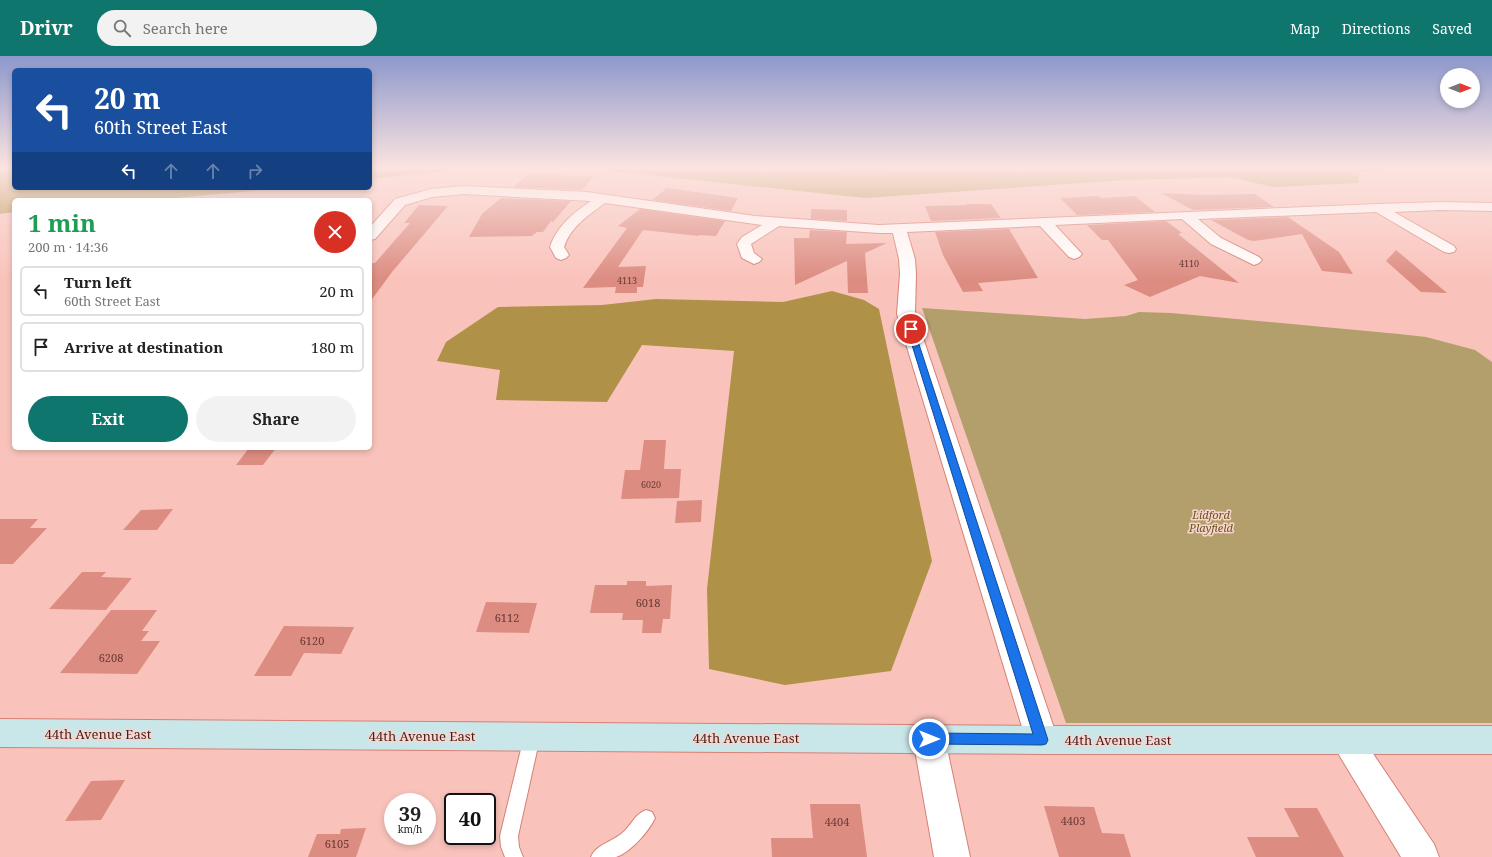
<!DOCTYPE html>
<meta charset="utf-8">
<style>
:root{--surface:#fff;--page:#f2f2f2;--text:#222;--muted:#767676;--line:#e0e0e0;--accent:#0f766e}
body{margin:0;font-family:"Noto Serif",serif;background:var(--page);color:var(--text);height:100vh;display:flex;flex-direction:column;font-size:15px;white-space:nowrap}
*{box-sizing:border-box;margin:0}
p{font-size:13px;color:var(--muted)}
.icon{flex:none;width:22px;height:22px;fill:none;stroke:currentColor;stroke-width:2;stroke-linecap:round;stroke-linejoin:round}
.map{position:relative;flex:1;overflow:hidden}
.details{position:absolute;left:12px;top:142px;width:360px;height:252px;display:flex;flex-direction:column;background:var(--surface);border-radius:6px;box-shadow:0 2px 6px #0003}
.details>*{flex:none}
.hud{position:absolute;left:12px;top:12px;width:360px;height:122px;border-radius:6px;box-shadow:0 2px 6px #0003;background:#1a4fa0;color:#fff;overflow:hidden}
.needle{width:26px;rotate:90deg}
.tools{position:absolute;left:1440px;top:12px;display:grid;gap:8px}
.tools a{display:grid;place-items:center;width:40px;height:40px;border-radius:50%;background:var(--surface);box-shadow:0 2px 6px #0003;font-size:20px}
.speed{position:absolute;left:384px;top:737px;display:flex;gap:8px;font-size:20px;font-weight:700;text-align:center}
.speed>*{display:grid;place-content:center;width:52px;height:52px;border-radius:50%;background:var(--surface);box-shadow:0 2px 6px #0003;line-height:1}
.speed small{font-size:10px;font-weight:400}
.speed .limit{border:2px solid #111;border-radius:6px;background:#fff;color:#111}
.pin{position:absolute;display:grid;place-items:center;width:34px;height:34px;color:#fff;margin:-17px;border:2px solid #fff;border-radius:50%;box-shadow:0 1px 4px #0007}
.me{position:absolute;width:44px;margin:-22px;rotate:90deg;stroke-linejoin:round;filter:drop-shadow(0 0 3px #0008)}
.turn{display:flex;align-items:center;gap:14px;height:84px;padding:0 16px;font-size:18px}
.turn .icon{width:52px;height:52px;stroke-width:2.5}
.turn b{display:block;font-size:28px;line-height:34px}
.lanes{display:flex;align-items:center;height:38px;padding:0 16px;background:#0003;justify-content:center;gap:20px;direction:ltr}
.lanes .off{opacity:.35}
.round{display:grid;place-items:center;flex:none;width:42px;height:42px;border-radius:21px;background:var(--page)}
.headline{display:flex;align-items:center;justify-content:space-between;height:68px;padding:0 16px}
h1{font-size:24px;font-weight:700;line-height:30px;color:#1e9e55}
.primary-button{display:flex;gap:8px;margin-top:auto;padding:8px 16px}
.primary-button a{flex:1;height:46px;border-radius:24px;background:var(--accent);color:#fff;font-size:16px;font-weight:700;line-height:46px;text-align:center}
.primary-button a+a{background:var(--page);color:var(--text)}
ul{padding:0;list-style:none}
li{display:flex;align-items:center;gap:12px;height:50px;margin:0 8px 6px;padding:0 8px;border:2px solid var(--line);border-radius:6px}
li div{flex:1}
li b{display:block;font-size:15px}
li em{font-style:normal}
header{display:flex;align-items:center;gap:24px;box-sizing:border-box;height:56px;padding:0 20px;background:var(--accent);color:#fff}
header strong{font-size:19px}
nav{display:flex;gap:22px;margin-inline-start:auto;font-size:14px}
.search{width:280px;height:36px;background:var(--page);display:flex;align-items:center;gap:10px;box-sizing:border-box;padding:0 14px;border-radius:22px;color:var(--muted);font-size:15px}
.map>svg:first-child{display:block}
</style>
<header>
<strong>Drivr</strong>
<div class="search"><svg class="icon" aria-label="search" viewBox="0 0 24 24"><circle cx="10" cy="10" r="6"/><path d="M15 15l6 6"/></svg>Search here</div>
<nav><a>Map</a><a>Directions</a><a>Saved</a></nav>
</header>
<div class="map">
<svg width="1492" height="801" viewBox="0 0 1492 801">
<rect width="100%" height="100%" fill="#f9c3bb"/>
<path fill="#b39f6c" d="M922,252L1085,263L1126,260L1139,256L1171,257L1399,278L1426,281L1475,294L1492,306V667H1066Z"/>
<g fill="#af9247">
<path d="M0,112H14V132H282L155,144H14V156L0,158Z"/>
<path d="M370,112H479L370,123Z"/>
<path d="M581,112H1492V115L1441,112L1360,116L1358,127L1273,131L1230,121L1126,124L865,142Z"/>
<path d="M832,235L864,244L879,253L932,505L891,615L785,629L709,613L707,533L734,295L642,289L607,346L496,344L500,314L437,305L446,286L498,251L602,249L656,243L783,246Z"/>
</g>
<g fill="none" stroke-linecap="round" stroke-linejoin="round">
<path stroke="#a66ea3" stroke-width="4" d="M844,112H886"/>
</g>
<g fill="#dc8c81">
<path d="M529,118L594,120L582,134L513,131Z"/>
<path d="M667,132L738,142L731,155L652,144Z"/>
<path d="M1161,137L1205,139L1255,138L1274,151L1193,154Z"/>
<path d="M1099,140L1100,142L1135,140L1155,156L1077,159L1060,142Z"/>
<path d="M501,142L571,145L553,166L551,165L543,176H537L532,180L469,181L482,158Z"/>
<path d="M966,148H991L1001,162L931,165L925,150L967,149Z"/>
<path d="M419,149L448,150L392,216L370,246V207H375L410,167H404Z"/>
<path d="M640,153L725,165L716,180L699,179V180L643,174L618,211L646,210L643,231H637V237H615L616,231L583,232L627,172L618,170Z"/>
<path d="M811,153L847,154V165L811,163Z"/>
<path d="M1288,161L1339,196L1353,218L1322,215L1302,178L1254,185L1248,184L1211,164Z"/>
<path d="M1166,165L1182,177L1178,178L1239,227L1200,220L1150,241L1124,229L1138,224L1108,184H1102L1087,169Z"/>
<path d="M1009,173L1038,222L978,227L983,235L963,236L943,199L935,176Z"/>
<path d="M810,174L847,176L846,188L887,187L865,197L868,237H848L847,205L795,229L794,182H809Z"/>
<path d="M1396,194L1447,237L1421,236L1386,205Z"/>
<path d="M644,384H666L664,413H681L679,442L621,443L625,414H640Z"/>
<path d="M249,392H276L263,409H236Z"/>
<path d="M702,444L701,466L675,467L677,445Z"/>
<path d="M173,453L157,474H123L141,454Z"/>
<path d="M0,463H38L30,472H47L13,508H0Z"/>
<path d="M82,516H106L101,521L132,522L106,554L49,553Z"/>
<path d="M627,525H646V530L672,529L670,563H663L661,577H642L643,564H622L623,557H590L595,529H627Z"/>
<path d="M486,546L537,547L529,577L476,576Z"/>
<path d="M111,554H157L142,575H149L141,585H160L137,618L60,617Z"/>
<path d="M284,570L354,571L341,598L304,597L291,620H254Z"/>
<path d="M125,724L101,764L65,765L91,725Z"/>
<path d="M810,748H860L867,801H772L771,782H813Z"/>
<path d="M1044,750L1094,751L1102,777L1124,778L1131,801H1059Z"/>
<path d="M1284,752H1317L1344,801H1256L1247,781H1299Z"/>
<path d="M366,772L356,801H308L317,778H340L341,773Z"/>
</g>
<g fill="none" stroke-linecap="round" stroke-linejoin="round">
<g stroke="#d58176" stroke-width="2">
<g id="lane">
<path d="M532,674L538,676L540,681L518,780L519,791L523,801H505L501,791L500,780L524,681L526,676Z"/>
<path d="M646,754L652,756L655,762C649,775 630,797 616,801C609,801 599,801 591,801C596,789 611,786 621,778C631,771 634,758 646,754Z"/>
</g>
</g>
<g stroke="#d58176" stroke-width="2">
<g id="street">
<path d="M464,130L587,136L755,160L879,169L1378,148L1440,146L1492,147V155L1440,154L1394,156L1454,190L1456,193L1454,196L1449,197L1444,196L1376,156L1198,163L1221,182L1259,201L1262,204L1259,207L1254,209L1211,188L1182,163L1055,169L1082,198L1079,201L1074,203L1069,201L1040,170L907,176L915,203L916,218L915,258L1058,684L1053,694L1042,698L1031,694L1026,684L897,258L900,218L899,203L893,177H879L779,170L751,188L754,197L762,203L759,206L754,208L742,202L737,188L742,181L762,169L605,147C589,159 571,170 564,191L569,199L566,202L561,204L556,202L550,191C557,170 573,157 591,145L464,138L432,141L405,149L375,183L370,184V171L395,143L431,133Z"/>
<path d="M929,669L940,673L945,683L970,801H934L913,683L918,673Z"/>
<path d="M1346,670L1357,674L1434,788L1439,801H1401L1330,684L1335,674Z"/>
</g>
</g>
<g stroke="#d58176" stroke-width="2">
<path id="secondary" d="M0,663L1042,670H1492V698H1042L0,691Z"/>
</g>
<use href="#lane" fill="#fff" fill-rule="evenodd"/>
<use href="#street" fill="#fff" fill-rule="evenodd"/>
<use href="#secondary" fill="#c9e6e9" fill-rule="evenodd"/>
</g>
<linearGradient id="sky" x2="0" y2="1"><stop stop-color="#8d98cc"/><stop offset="0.5" stop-color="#fce4e0"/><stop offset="1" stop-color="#fce4e0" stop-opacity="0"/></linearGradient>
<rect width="1492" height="224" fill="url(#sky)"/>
<path fill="#1a73e8" stroke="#114b97" d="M911,271L914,273L1048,684L1046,688L1042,689L929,688L925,687L923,683L925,679L929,677L1033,678L907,273Z"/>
<g text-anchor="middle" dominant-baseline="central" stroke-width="3" stroke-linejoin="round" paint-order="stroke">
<g font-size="9" fill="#673a34">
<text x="1189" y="207">4110</text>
<text x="627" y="224">4113</text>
<text x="651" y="428">6020</text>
</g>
<g font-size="11" font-style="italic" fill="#68531a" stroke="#fad5cf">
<text x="1211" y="458">Lidford<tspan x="1211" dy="13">Playfield</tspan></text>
</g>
<g font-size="11" fill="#673a34">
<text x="648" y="546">6018</text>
<text x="507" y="561">6112</text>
<text x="312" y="584">6120</text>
<text x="111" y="601">6208</text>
<text x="1073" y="764">4403</text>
<text x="837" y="765">4404</text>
<text x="337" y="787">6105</text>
</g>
<g font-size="13" fill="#401f1b" stroke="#fad5cf">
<text x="98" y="678">44th Avenue East</text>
<text x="422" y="680">44th Avenue East</text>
<text x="746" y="682">44th Avenue East</text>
<text x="1118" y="684">44th Avenue East</text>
</g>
</g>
</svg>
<div class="tools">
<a><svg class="needle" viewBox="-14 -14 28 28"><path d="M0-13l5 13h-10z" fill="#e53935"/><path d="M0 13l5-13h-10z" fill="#767676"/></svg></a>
</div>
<div class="speed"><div>39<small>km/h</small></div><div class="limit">40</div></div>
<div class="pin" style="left:911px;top:273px;background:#d93025"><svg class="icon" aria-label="arrive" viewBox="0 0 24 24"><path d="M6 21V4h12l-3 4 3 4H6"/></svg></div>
<svg class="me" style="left:929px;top:683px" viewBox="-20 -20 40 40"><circle r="17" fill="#1a73e8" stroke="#fff" stroke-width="3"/><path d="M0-11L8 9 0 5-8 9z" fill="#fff"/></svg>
<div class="hud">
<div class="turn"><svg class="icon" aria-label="left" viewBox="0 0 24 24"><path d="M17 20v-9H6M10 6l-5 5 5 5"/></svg><div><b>20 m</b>60th Street East</div></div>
<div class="lanes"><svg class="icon" aria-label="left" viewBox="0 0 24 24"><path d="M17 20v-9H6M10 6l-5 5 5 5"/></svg><svg class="icon off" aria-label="ahead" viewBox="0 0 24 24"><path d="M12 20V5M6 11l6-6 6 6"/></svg><svg class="icon off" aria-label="ahead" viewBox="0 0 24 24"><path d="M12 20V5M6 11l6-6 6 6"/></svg><svg class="icon off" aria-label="right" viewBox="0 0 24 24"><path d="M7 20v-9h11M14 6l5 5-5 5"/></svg></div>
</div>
<section class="details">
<div class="headline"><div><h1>1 min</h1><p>200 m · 14:36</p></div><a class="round" style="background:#d93025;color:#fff"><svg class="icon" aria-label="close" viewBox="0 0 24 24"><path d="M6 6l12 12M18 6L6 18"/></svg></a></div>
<ul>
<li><svg class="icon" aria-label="left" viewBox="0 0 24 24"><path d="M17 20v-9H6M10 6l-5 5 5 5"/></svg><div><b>Turn left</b><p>60th Street East</p></div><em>20 m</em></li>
<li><svg class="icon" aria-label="arrive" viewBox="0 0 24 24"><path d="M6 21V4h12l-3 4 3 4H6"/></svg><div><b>Arrive at destination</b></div><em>180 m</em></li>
</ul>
<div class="primary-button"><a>Exit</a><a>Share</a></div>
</section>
</div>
